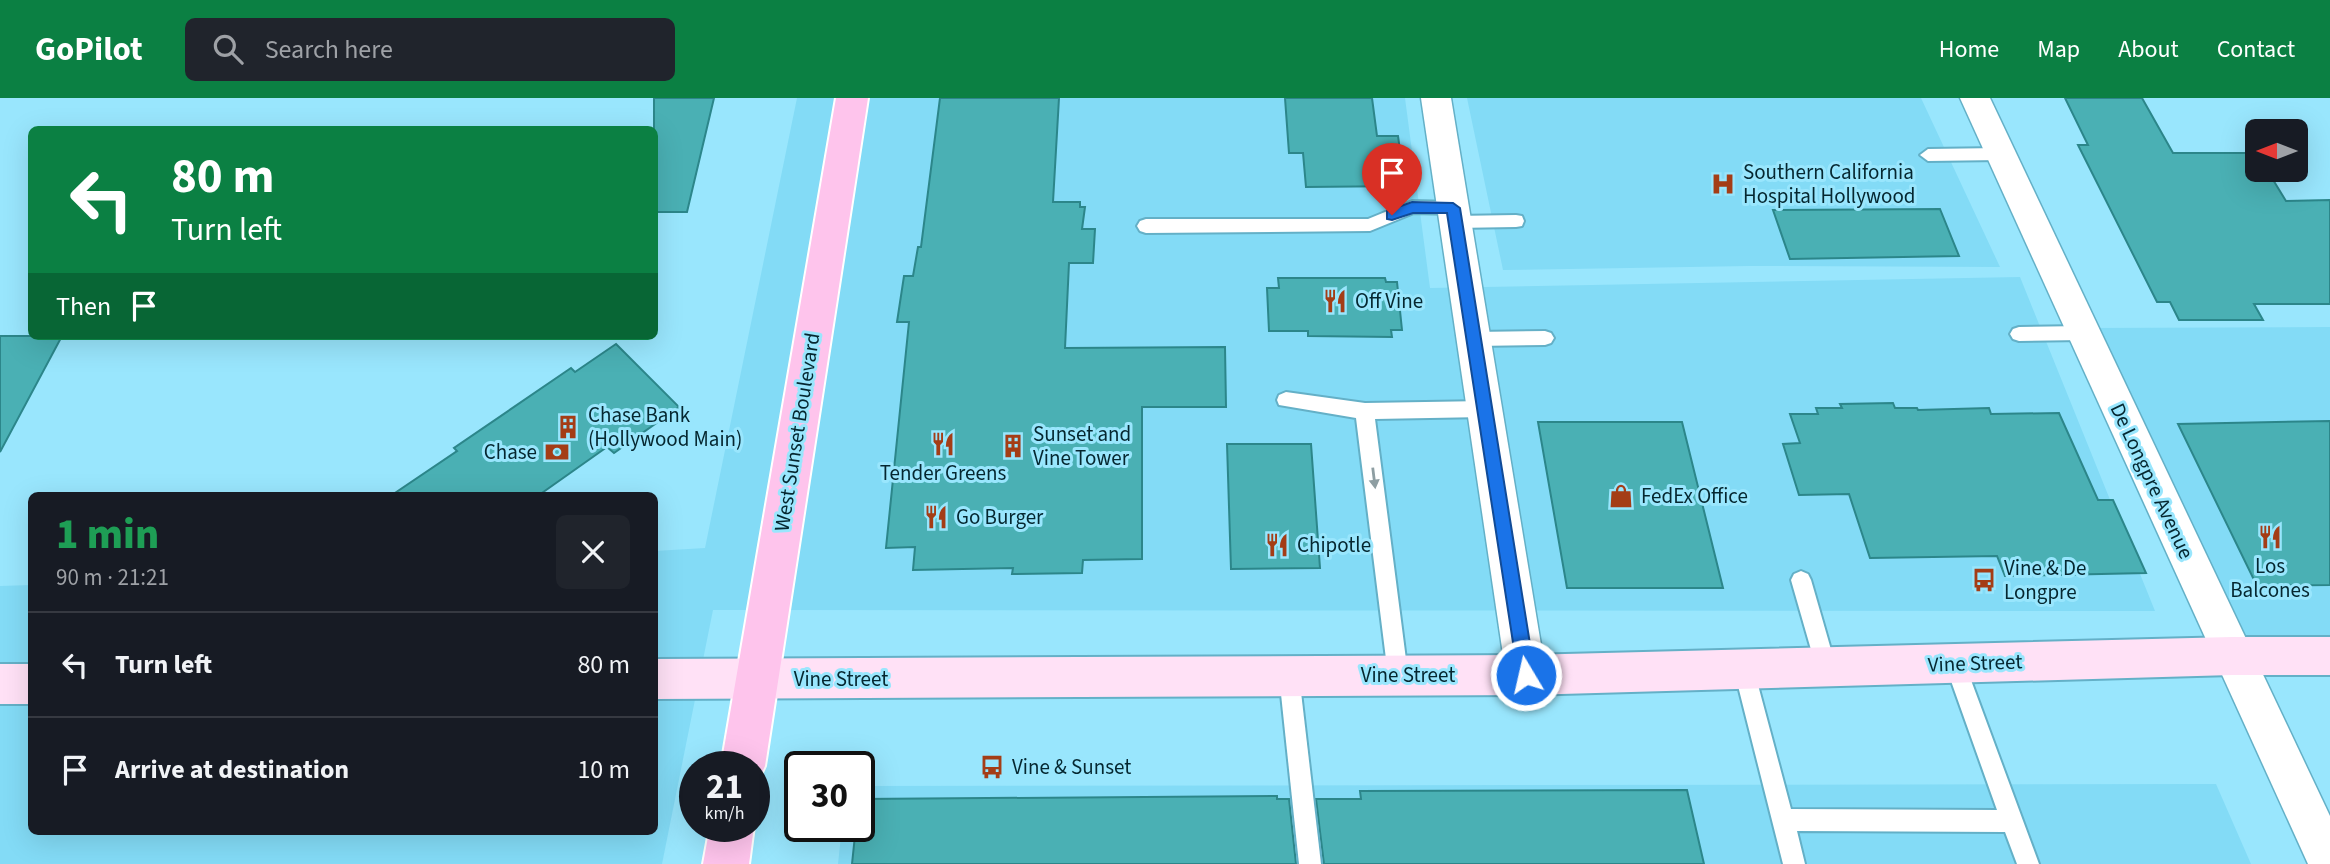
<!DOCTYPE html>
<meta charset="utf-8">
<style>
:root{--surface:#171b24;--page:#20242c;--text:#f1f3f6;--muted:#9ea1a6;--line:#363941;--accent:#0b8043}
body{margin:0;font-family:"Source Sans 3",sans-serif;background:var(--page);color:var(--text);height:100vh;display:flex;flex-direction:column;font-size:26px;white-space:nowrap}
*{box-sizing:border-box;margin:0}
p{font-size:23px;color:var(--muted)}
.icon{flex:none;width:38px;height:38px;fill:none;stroke:currentColor;stroke-width:2;stroke-linecap:round;stroke-linejoin:round}
.map{position:relative;flex:1;overflow:hidden}
.drawer{position:absolute;left:28px;top:394px;width:630px;height:343px;display:flex;flex-direction:column;background:var(--surface);border-radius:10px;box-shadow:0 7px 28px #0002}
.drawer>*{flex:none}
.top-card{position:absolute;left:28px;top:28px;width:630px;height:214px;border-radius:10px;box-shadow:0 7px 28px #0002;background:#0b8043;color:#fff;overflow:hidden}
.needle{width:46px;rotate:270deg}
.tools{position:absolute;left:2245px;top:21px;display:grid;gap:14px}
.tools a{display:grid;place-items:center;width:63px;height:63px;border-radius:10px;background:var(--surface);box-shadow:0 7px 28px #0002;font-size:35px}
.speed{position:absolute;left:679px;top:653px;display:flex;gap:14px;font-size:35px;font-weight:700;text-align:center}
.speed>*{display:grid;place-content:center;width:91px;height:91px;border-radius:50%;background:var(--surface);box-shadow:0 7px 28px #0002;line-height:1}
.speed small{font-size:18px;font-weight:400}
.speed .limit{border:4px solid #111;border-radius:10px;background:#fff;color:#111}
.pin{position:absolute;display:grid;place-items:center;width:60px;height:60px;color:#fff;margin:-72px -30px;border-radius:50% 50% 50% 0;rotate:-45deg;box-shadow:0 0 7px #0007}
.pin .icon{rotate:45deg}
.me{position:absolute;width:77px;margin:-38px;rotate:351deg;stroke-linejoin:round;filter:drop-shadow(0 0 5px #0008)}
.turn{display:flex;align-items:center;gap:24px;height:147px;padding:0 28px;font-size:32px}
.turn .icon{width:91px;height:91px;stroke-width:2.5}
.turn b{display:block;font-size:49px;line-height:60px}
.then{display:flex;align-items:center;height:66px;padding:0 28px;background:#0003;gap:14px;font-size:26px}
.round{display:grid;place-items:center;flex:none;width:74px;height:74px;border-radius:10px;background:var(--page)}
.head{display:flex;align-items:center;justify-content:space-between;height:119px;padding:0 28px}
h1{font-size:42px;font-weight:800;line-height:52px;color:#1e9e55}
ul{padding:0;list-style:none}
li{display:flex;align-items:center;gap:21px;height:105px;padding:0 28px;border-top:2px solid var(--line)}
li div{flex:1}
li b{display:block;font-size:26px}
li em{font-style:normal}
header{display:flex;align-items:center;gap:42px;box-sizing:border-box;height:98px;padding:0 35px;background:var(--accent);color:#fff}
header strong{font-size:33px}
nav{display:flex;gap:38px;margin-inline-start:auto;font-size:24px}
.search{width:490px;height:63px;background:var(--page);display:flex;align-items:center;gap:18px;box-sizing:border-box;padding:0 24px;border-radius:10px;color:var(--muted);font-size:26px}
.map>svg:first-child{display:block}
</style>
<header>
<strong>GoPilot</strong>
<div class="search"><svg class="icon" aria-label="search" viewBox="0 0 24 24"><circle cx="10" cy="10" r="6"/><path d="M15 15l6 6"/></svg>Search here</div>
<nav><a>Home</a><a>Map</a><a>About</a><a>Contact</a></nav>
</header>
<div class="map">
<svg width="2330" height="766" viewBox="0 0 2330 766">
<rect width="100%" height="100%" fill="#99e6fd"/>
<g fill="#83dbf6">
<path d="M797,0H1405L1430,190L2020,179L2155,513L713,512L662,766H0V488L31,487L32,733H654L655,453L705,450Z"/>
<path d="M1467,0H1921L2000,169L1749,168L1503,172Z"/>
<path d="M2330,229V546H2235L2089,230Z"/>
<path d="M2216,686L2251,766H838L842,728H859V688Z"/>
</g>
<g fill="#4ab0b4" stroke="#2c868a" stroke-width="2">
<path d="M654,0H714L687,114H654Z"/>
<path d="M940,0H1059L1053,104H1080V109H1085L1082,131H1095L1093,165H1069L1065,250L1225,249L1226,309H1142V461L1083,462L1082,475L1012,476L1013,470L913,472L915,449L886,450L909,224H897L904,178H913L918,149H921Z"/>
<path d="M1285,0H1372L1377,38H1398L1405,88L1306,89L1303,55H1289Z"/>
<path d="M2065,0H2142L2173,55H2256L2258,72H2267L2286,103L2330,102V206H2254L2263,222H2179L2170,204H2157L2078,47H2088Z"/>
<path d="M1940,111L1959,158L1790,161L1773,112Z"/>
<path d="M1278,180H1385L1386,184H1397L1402,232H1391L1392,239L1308,238V233H1269L1267,190H1279Z"/>
<path d="M0,238H62L0,354Z"/>
<path d="M616,246L679,309L614,355L607,349L539,397H392L457,353L454,350L571,270L575,274Z"/>
<path d="M1893,305L1895,310H1917L1918,312L1989,310L1991,316L2059,315L2098,402H2113L2146,475L2005,478L1997,458L1870,460L1849,396L1799,397L1783,346L1800,345L1790,316H1818L1816,310H1842L1840,306Z"/>
<path d="M2330,323V487L2257,488L2178,326Z"/>
<path d="M1538,324H1682L1723,490H1567Z"/>
<path d="M1227,346H1311L1320,470L1231,471Z"/>
<path d="M1687,692L1704,766H1324L1316,701H1361L1360,693Z"/>
<path d="M1277,698V701H1289L1296,766H852L856,728H859L860,701Z"/>
</g>
<g fill="none" stroke-linecap="round" stroke-linejoin="round">
<g stroke="#64b0c7" stroke-width="4">
<g id="lane">
<path d="M2000,50L2008,56L2000,62L1928,63L1920,57L1928,51Z"/>
<path d="M1412,103L1453,104L1459,105L1461,110L1459,115L1453,116L1414,115L1370,133L1146,135L1140,133L1137,128L1140,123L1146,121H1368Z"/>
<path d="M1516,117L1522,118L1524,123L1522,128L1516,129L1455,130L1449,129L1447,124L1449,119L1455,118Z"/>
<path d="M2083,228L2089,230L2092,235L2089,240L2083,242L2019,243L2013,241L2010,236L2013,231L2019,229Z"/>
<path d="M1545,233L1551,235L1554,240L1551,245L1545,247L1474,248L1468,246L1465,241L1468,236L1474,234Z"/>
<path d="M1286,294L1365,305L1485,303L1492,305L1494,311L1492,317L1485,319L1375,321L1408,577L1405,584L1398,587L1391,584L1388,577L1356,320L1279,307L1277,302L1279,297Z"/>
<path d="M1801,473L1808,476L1811,482L1836,569L1833,576L1826,579L1819,576L1816,569L1791,482L1794,476Z"/>
<path d="M1955,556L1962,559L1965,566L2039,766H2017L2005,734L1797,733L1805,766H1783L1734,572L1737,565L1744,562L1751,565L1754,572L1791,711L1997,712L1945,566L1948,559Z"/>
<path d="M1289,567L1296,570L1299,577L1321,766H1299L1279,577L1282,570Z"/>
</g>
</g>
<g stroke="#64b0c7" stroke-width="3">
<g id="street">
<path d="M1421,0H1451L1546,577L1540,590L1526,596L1512,590L1506,577Z"/>
<path d="M1960,0H1990L2330,718V766H2308Z"/>
</g>
</g>
<g stroke="#64b0c7" stroke-width="4">
<g id="secondary">
<path d="M2232,539H2330V577H2232L1526,597L654,601V561L1526,557Z"/>
<rect x="0" y="566" width="32" height="40"/>
</g>
</g>
<g stroke="#fff" stroke-width="4">
<g id="primary">
<path d="M836,0H868L765,668L758,683L754,685V668H721Z"/>
<path d="M710,728H754L749,766H703Z"/>
</g>
</g>
<use href="#lane" fill="#fff" fill-rule="evenodd"/>
<use href="#street" fill="#fff" fill-rule="evenodd"/>
<use href="#secondary" fill="#ffe1f6" fill-rule="evenodd"/>
<use href="#primary" fill="#fec4ec" fill-rule="evenodd"/>
</g>
<defs><path id="oneway-solid" d="M-6-.8H1V-3.2L6.5 0L1 3.2V.8H-6Z" transform="scale(1.75)"/></defs>
<use fill="#8e9ea2" href="#oneway-solid" transform="translate(1374 380) rotate(83)"/>
<path fill="#1a73e8" stroke="#114b97" stroke-width="2" d="M1412,104L1453,105L1460,110L1535,577L1532,583L1526,586L1520,583L1518,577L1447,115H1413L1392,122L1387,121V113Z"/>
<defs>
<g id="hospital-bare" transform="scale(1.89)"><path d="M-5-5h3v3.5h4V-5h3V5h-3V1.5h-4V5h-3Z" fill="#a43d16" stroke="#99e6fd" stroke-width="2.5" paint-order="stroke"/></g>
<g id="restaurant-bare" transform="scale(1.89)"><path d="M-5-6h1v4h1v-4h1v4h1v-4h1v5L-1.5 .5V6h-2V.5L-5-1ZM5-6V6H3V1.5H1.5Q1.5-4 5-6Z" fill="#a43d16" stroke="#99e6fd" stroke-width="2.5" paint-order="stroke"/></g>
<g id="building-bare" transform="scale(1.89)"><path d="M-4-6H4V6H1V3H-1V6H-4ZM-2.5-4.3h1.7v1.8h-1.7ZM.8-4.3h1.7v1.8H.8ZM-2.5-1h1.7V.8h-1.7ZM.8-1h1.7V.8H.8Z" fill="#a43d16" stroke="#99e6fd" stroke-width="2.5" paint-order="stroke"/></g>
<g id="bank-bare" transform="scale(1.89)"><path d="M-6-4H6V4H-6ZM0-2.3a2.3 2.3 0 1 0 0 4.6a2.3 2.3 0 1 0 0-4.6Z" fill="#a43d16" stroke="#99e6fd" stroke-width="2.5" paint-order="stroke"/></g>
<g id="shop-bare" transform="scale(1.89)"><path d="M-5-2.5h2.3a2.7 3.5 0 0 1 5.4 0H5L5.5 6h-11ZM-1.5-2.5h3a1.5 2.3 0 0 0-3 0Z" fill="#a43d16" stroke="#99e6fd" stroke-width="2.5" paint-order="stroke"/></g>
<g id="bus-bare" transform="scale(1.89)"><path d="M-5-6H5V4H4V6H2V4H-2V6H-4V4H-5ZM-3.5-4V0h7V-4ZM-3.5 1.2v1.5H-2V1.2ZM2 1.2v1.5H3.5V1.2Z" fill="#a43d16" stroke="#99e6fd" stroke-width="2.5" paint-order="stroke"/></g>
</defs>
<g fill-rule="evenodd">
<use href="#hospital-bare" x="1723" y="86"/>
<use href="#restaurant-bare" x="1335" y="203"/>
<use href="#building-bare" x="568" y="329"/>
<use href="#restaurant-bare" x="943" y="346"/>
<use href="#building-bare" x="1013" y="348"/>
<use href="#bank-bare" x="557" y="354"/>
<use href="#shop-bare" x="1621" y="398"/>
<use href="#restaurant-bare" x="936" y="419"/>
<use href="#restaurant-bare" x="2270" y="439"/>
<use href="#restaurant-bare" x="1277" y="447"/>
<use href="#bus-bare" x="1984" y="482"/>
<use href="#bus-bare" x="992" y="669"/>
</g>
<g text-anchor="middle" dominant-baseline="central" stroke-width="6" stroke-linejoin="round" paint-order="stroke">
<g font-size="21" fill="#052730" stroke="#99e6fd" text-anchor="start">
<text x="1743" y="74">Southern California<tspan x="1743" dy="24">Hospital Hollywood</tspan></text>
<text x="1355" y="203">Off Vine</text>
<text x="588" y="317">Chase Bank<tspan x="588" dy="24">(Hollywood Main)</tspan></text>
<text x="1033" y="336">Sunset and<tspan x="1033" dy="24">Vine Tower</tspan></text>
<text x="537" y="354" text-anchor="end">Chase</text>
<text x="943" y="375" text-anchor="middle">Tender Greens</text>
<text x="1641" y="398">FedEx Office</text>
<text x="956" y="419">Go Burger</text>
<text x="1297" y="447">Chipotle</text>
<text x="2270" y="468" text-anchor="middle">Los<tspan x="2270" dy="24">Balcones</tspan></text>
<text x="2004" y="470">Vine &amp; De<tspan x="2004" dy="24">Longpre</tspan></text>
<text x="1012" y="669">Vine &amp; Sunset</text>
</g>
<g font-size="21" fill="#052730" stroke="#99e6fd">
<text transform="translate(797 334) rotate(-81)">West Sunset Boulevard</text>
<text transform="translate(2152 383) rotate(65)">De Longpre Avenue</text>
<text transform="translate(1975 565) rotate(-2)">Vine Street</text>
<text x="1408" y="577">Vine Street</text>
<text x="841" y="581">Vine Street</text>
</g>
</g>
</svg>
<div class="tools">
<a><svg class="needle" viewBox="-14 -14 28 28"><path d="M0-13l5 13h-10z" fill="#e53935"/><path d="M0 13l5-13h-10z" fill="#9ea1a6"/></svg></a>
</div>
<div class="speed"><div>21<small>km/h</small></div><div class="limit">30</div></div>
<div class="pin" style="left:1392px;top:117px;background:#d93025"><svg class="icon" aria-label="arrive" viewBox="0 0 24 24"><path d="M6 21V4h12l-3 4 3 4H6"/></svg></div>
<svg class="me" style="left:1526px;top:577px" viewBox="-20 -20 40 40"><circle r="17" fill="#1a73e8" stroke="#fff" stroke-width="3"/><path d="M0-11L8 9 0 5-8 9z" fill="#fff"/></svg>
<div class="top-card">
<div class="turn"><svg class="icon" aria-label="left" viewBox="0 0 24 24"><path d="M17 20v-9H6M10 6l-5 5 5 5"/></svg><div><b>80 m</b>Turn left</div></div>
<div class="then">Then<svg class="icon" aria-label="arrive" viewBox="0 0 24 24"><path d="M6 21V4h12l-3 4 3 4H6"/></svg></div>
</div>
<section class="drawer">
<div class="head"><div><h1>1 min</h1><p>90 m · 21:21</p></div><a class="round"><svg class="icon" aria-label="close" viewBox="0 0 24 24"><path d="M6 6l12 12M18 6L6 18"/></svg></a></div>
<ul>
<li><svg class="icon" aria-label="left" viewBox="0 0 24 24"><path d="M17 20v-9H6M10 6l-5 5 5 5"/></svg><div><b>Turn left</b></div><em>80 m</em></li>
<li><svg class="icon" aria-label="arrive" viewBox="0 0 24 24"><path d="M6 21V4h12l-3 4 3 4H6"/></svg><div><b>Arrive at destination</b></div><em>10 m</em></li>
</ul>
</section>
</div>
